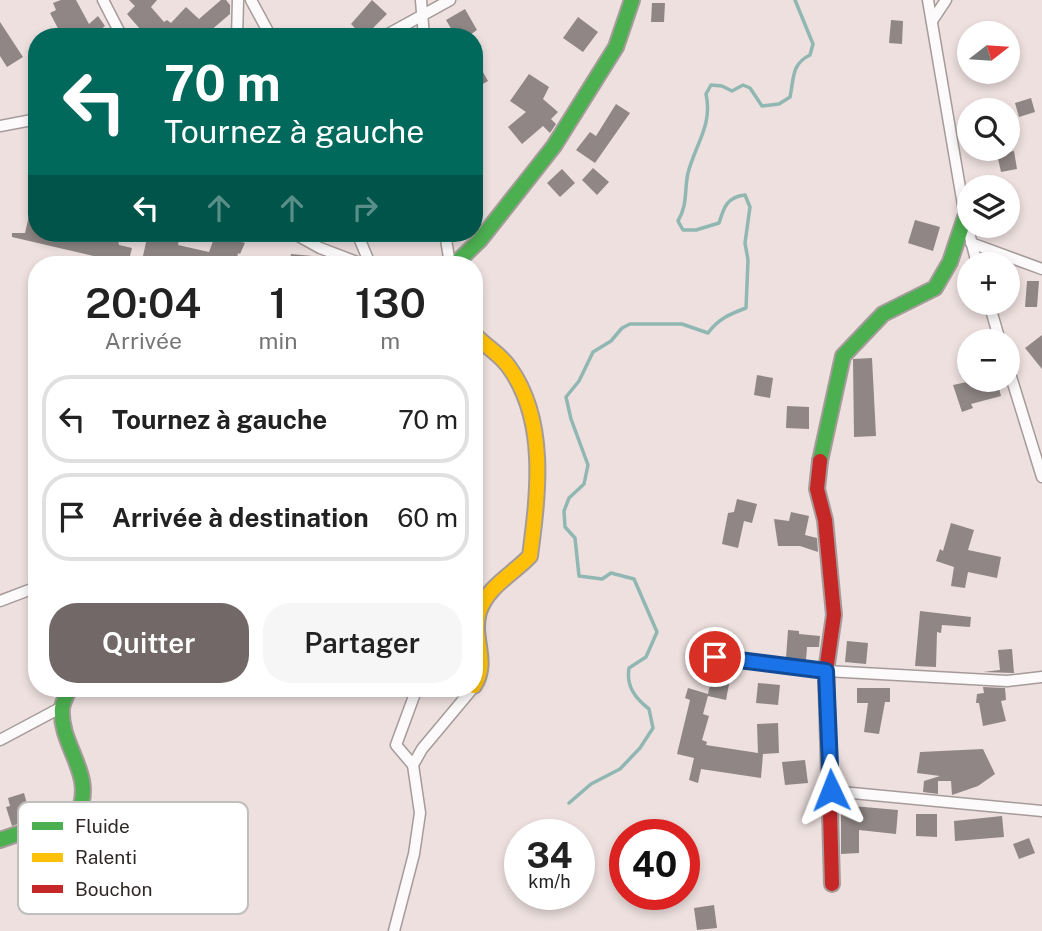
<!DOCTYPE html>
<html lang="fr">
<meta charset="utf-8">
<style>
:root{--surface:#fff;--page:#f6f6f6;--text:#222;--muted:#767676;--line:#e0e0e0;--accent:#726867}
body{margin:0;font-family:"Public Sans",sans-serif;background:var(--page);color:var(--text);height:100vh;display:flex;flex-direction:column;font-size:26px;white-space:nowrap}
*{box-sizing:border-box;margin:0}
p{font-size:23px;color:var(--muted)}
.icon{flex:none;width:38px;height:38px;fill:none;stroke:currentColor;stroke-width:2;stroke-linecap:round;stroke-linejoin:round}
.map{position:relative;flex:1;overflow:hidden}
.panel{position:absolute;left:28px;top:256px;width:455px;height:441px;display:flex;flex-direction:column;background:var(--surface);border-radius:28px;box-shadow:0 4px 10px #0003}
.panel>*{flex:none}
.guide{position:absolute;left:28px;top:28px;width:455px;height:214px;border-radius:28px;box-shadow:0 4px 10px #0003;background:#00695c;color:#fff;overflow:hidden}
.needle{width:46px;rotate:73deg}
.fabs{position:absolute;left:957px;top:21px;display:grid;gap:14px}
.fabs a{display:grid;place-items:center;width:63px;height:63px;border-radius:50%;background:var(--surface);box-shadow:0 4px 10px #0003;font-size:35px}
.speed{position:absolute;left:504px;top:819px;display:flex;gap:14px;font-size:35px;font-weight:700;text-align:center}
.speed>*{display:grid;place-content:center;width:91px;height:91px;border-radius:50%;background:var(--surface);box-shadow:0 4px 10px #0003;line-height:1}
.speed small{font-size:18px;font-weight:400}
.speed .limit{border:10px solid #d22;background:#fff;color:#111}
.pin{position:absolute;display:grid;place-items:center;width:60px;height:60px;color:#fff;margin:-30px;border:4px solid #fff;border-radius:50%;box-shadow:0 2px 7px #0007}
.me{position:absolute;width:77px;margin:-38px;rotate:358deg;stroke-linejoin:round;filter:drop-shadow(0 0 5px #0008)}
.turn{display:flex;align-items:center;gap:24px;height:147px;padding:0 21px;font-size:32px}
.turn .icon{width:91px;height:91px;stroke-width:2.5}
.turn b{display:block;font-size:49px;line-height:60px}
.lanes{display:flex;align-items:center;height:66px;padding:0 21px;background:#0003;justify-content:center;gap:35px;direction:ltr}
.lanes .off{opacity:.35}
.eta{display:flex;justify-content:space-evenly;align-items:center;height:119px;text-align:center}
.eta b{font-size:42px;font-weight:600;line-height:49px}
.action{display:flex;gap:14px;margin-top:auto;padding:14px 21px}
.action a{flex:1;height:80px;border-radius:28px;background:var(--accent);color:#fff;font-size:28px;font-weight:600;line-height:80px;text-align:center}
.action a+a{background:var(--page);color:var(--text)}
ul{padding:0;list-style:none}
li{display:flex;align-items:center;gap:21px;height:88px;margin:0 14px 10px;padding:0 7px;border:4px solid var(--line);border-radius:28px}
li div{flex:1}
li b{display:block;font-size:26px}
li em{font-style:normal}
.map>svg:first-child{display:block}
</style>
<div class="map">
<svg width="1042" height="931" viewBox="0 0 1042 931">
<rect width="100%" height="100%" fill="#ede0df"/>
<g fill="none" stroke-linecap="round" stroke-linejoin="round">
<path stroke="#91b7b2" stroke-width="3.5" d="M569,803L591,784L620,769L640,748L653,728L649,709C635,698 626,686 629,668L646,657L657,632L634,579L611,573L602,579L579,576L575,538L565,527L564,511L569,498L584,484L588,465L571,419L566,397L579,381L593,352L611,341L622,328L630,324H682L708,333C718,319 730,314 746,308L748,260L745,243L750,207L745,195C727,197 724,207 719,223L696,230H683L678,221C688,204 684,191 688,173C695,145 713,125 706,94L711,85L722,86L732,91L743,85L750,88L762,106L779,104L790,97C794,79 791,64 810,55L813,44L795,0"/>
</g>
<g fill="#8f8685">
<path d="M61,0H76L89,24L98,16L105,26L91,37H84L78,28L62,36L50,13L56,10L53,3Z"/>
<path d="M129,0H157L151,7L164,22L167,20L171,23L186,7L199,19L221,0H226L230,5V14L203,37H147L127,14L135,6Z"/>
<path d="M372,0L387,14L364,37L351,24Z"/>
<path d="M652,3H665L664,22H651Z"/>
<path d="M465,9L477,30L467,37H456L446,20Z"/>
<path d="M578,17L598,32L583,52L563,38Z"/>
<path d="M891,20L903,21L902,44L889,43Z"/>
<path d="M0,22L23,57L7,67L0,56Z"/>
<path d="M474,56L488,81L474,89Z"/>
<path d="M529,74L549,87L543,99L558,112L551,119L556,124L550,133L543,126L522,144L508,127L526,112L510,101Z"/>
<path d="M1031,98L1035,112L1019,117L1015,103Z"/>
<path d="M616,104L630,113L595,163L576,150L590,132L596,136Z"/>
<path d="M1014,151L1017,169L1001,172L997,154Z"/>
<path d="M593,168L609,182L597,195L582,180Z"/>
<path d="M562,169L575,183L560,197L547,183Z"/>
<path d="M33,198L37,199V233H68L102,241L101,233H117L119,245L132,248L128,264L12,237V233H25Z"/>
<path d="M915,220L940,227L933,251L908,243Z"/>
<path d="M148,233H181L178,245L209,252L216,233L245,243L240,254L238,253L236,264H181L143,256Z"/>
<path d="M291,254L323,257V264H290Z"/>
<path d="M1027,281H1039L1037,307H1025Z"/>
<path d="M1042,335V369L1025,348Z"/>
<path d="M872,358L876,436L854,437L853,359Z"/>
<path d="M757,375L773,378L770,398L754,395Z"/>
<path d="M976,380H997L1001,396L971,404L973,408L962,412L953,385Z"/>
<path d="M787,406L809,407V429L786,428Z"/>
<path d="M737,499L757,504L752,523L744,521L738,548L722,544L728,513L734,512Z"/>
<path d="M791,512L809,516L805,535L817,538L818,552L800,546H778L774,519L789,521Z"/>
<path d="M951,523L974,530L968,550L1001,557L997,578L968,572L965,588L951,586L954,567L936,561L940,549L943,551Z"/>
<path d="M920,611L971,617L970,627L942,625L941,633L937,632L936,667L915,666Z"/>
<path d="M788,630L799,631V634L820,636L819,647H807L806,660L786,658Z"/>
<path d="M847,641L868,643L866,664L845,662Z"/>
<path d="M1012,649L1014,673L983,672L1000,670L998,650Z"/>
<path d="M712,675L730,679L726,700L708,696L703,714L709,716L702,740L707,742L706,745L758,753L757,724L778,723L779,753L763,754L761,778L701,769L698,783L689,780L694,758L677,754L690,700L685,698L688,688L708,694Z"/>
<path d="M758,683L780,685L778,705L756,703Z"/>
<path d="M983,687L1005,688L1006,700L1001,701L1006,721L983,726L979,703H976L977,694L984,693Z"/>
<path d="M857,688H890V702H885L879,734L864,732L868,703H857Z"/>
<path d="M983,749L995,774L978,786L952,795L951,781H938V794L923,792L924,781L940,776L917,773L920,752Z"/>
<path d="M805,760L808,783L785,785L782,762Z"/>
<path d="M24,793L31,819L12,826L6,807L10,806L8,798Z"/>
<path d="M841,805L898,810L896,834L859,830V853L841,854Z"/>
<path d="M916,814H937V837L916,836Z"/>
<path d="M1002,816L1004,837L955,841L954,821Z"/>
<path d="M1029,838L1035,853L1019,859L1013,844Z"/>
<path d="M714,905L717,928L697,930L694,908Z"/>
</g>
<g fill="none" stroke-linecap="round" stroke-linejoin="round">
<g stroke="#a59b9a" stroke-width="13">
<g id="street">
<path d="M103,0L122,37"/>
<path d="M251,0L271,37"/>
<path d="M421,0L424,37"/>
<path d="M928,0L965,217L977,264"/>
<path d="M932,21L946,0"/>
<path d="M237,37L238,0"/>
<path d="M383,37L450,0"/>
<path d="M0,126L37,119"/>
<path d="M293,233L320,248L362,264"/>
<path d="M357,233L370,264"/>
<path d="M445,233L450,264"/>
<path d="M971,243L1042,269"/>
<path d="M989,303L1000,341"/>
<path d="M1008,367L1042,477"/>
<path d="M0,601L37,587"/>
<path d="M714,657L826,671L1007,681L1042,677"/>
<path d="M417,688L396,745L413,765L422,749L473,688"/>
<path d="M0,740L62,707"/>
<path d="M831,791L1042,811"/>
<path d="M394,931L414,854L420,813L413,765"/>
</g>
</g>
<g stroke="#a59b9a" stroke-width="18">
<g id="fast">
<path d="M455,264L480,240L554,146L616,47L632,0"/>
<path d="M820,461L843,356L883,314L935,288L950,262L965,217"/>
<path d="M0,840L78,813C96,774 59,746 62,708C63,701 67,694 70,688"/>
</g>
</g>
<g stroke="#a59b9a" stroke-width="18">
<path id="slow" d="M474,334C485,346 500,354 509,367C548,421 538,495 530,556C513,574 487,587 479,612C471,638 490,661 474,686"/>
</g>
<g stroke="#a59b9a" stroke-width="18">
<path id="jam" d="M820,461L817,489L825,520L834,615L826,671L832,884"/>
</g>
<use href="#street" stroke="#fcfafa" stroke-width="10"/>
<use href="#fast" stroke="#4caf50" stroke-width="14"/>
<use href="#slow" stroke="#ffc107" stroke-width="14"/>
<use href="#jam" stroke="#c62828" stroke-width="14"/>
</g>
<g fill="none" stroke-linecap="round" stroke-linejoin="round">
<g stroke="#114b97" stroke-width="18">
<path id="route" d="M715,657L826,671L831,790"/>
</g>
<use href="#route" stroke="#1a73e8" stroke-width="12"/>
</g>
<rect x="18" y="802" width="230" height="112" rx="10" fill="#fff" stroke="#c1bebe" stroke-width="2"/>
<rect x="32" y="822" width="31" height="8" fill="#4caf50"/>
<rect x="32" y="853" width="31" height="9" fill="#ffc107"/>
<rect x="32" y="885" width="31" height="8" fill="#c62828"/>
<g font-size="19" fill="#302827">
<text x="75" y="833">Fluide</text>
<text x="75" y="864">Ralenti</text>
<text x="75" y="896">Bouchon</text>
</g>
</svg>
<div class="fabs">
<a><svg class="needle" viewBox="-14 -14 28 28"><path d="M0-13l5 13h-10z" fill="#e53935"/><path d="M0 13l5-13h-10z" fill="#767676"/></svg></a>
<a><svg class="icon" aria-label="search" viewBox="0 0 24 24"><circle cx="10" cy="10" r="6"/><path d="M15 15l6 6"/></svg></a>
<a><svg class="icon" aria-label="layers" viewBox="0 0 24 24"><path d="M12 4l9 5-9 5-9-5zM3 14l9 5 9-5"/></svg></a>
<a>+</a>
<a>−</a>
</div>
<div class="speed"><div>34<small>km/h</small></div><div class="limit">40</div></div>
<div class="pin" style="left:715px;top:657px;background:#d93025"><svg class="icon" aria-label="arrive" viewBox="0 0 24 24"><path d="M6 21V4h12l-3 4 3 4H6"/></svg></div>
<svg class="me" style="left:831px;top:790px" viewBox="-20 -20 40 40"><path d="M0-17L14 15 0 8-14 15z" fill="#1a73e8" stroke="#fff" stroke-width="4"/></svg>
<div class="guide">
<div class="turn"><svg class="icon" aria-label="left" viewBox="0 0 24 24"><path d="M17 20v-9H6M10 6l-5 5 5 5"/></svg><div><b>70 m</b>Tournez à gauche</div></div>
<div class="lanes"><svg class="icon" aria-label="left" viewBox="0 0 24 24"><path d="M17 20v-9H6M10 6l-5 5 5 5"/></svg><svg class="icon off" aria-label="ahead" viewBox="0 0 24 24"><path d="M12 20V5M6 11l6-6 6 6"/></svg><svg class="icon off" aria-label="ahead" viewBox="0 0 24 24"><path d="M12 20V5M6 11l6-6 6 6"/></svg><svg class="icon off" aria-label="right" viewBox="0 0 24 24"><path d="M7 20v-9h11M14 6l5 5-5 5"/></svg></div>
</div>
<section class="panel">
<div class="eta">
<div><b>20:04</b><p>Arrivée</p></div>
<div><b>1</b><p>min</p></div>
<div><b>130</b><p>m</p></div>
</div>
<ul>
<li><svg class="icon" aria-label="left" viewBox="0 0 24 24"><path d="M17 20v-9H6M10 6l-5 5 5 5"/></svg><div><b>Tournez à gauche</b></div><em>70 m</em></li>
<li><svg class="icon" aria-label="arrive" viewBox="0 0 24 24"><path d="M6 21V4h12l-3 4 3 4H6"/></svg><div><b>Arrivée à destination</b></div><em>60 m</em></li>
</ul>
<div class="action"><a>Quitter</a><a>Partager</a></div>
</section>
</div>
